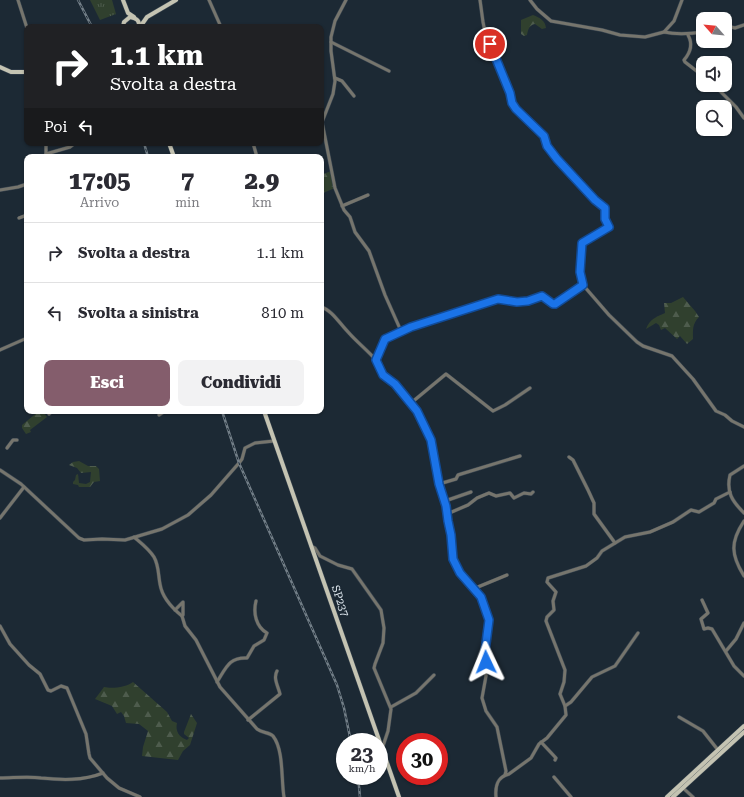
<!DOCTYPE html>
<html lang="it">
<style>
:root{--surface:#fff;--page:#f2f2f3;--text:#2b2b33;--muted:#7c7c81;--line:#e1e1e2;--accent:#845d6c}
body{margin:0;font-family:"Roboto Serif",serif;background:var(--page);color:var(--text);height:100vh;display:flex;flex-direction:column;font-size:15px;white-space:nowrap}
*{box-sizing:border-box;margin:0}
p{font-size:13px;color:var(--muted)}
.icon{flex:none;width:22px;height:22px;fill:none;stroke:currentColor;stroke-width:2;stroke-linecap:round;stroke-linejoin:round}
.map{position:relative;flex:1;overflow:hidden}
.drawer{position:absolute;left:24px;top:154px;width:300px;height:260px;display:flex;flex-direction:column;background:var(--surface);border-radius:8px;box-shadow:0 1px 3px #0004}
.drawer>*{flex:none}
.top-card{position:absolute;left:24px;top:24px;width:300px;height:122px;border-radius:8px;box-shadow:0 1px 3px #0004;background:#202124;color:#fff;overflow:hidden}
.needle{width:26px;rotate:297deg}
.controls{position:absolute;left:696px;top:12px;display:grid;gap:8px}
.controls a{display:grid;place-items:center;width:36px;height:36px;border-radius:8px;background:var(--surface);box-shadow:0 1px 3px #0004;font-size:20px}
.speed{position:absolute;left:336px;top:733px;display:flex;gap:8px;font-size:20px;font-weight:700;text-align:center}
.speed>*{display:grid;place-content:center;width:52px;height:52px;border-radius:50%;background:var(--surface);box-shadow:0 1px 3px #0004;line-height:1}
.speed small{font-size:10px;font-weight:400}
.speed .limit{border:6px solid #d22;background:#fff;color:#111}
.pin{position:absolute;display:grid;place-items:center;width:34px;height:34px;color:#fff;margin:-17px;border:2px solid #fff;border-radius:50%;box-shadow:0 1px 4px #0007}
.me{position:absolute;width:44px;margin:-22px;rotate:358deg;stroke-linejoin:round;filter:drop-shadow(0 0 3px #0008)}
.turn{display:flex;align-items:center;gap:14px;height:84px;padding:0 20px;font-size:18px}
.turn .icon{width:52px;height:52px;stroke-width:2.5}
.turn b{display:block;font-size:28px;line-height:34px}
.then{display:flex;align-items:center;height:38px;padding:0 20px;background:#0003;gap:8px;font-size:15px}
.eta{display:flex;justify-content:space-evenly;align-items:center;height:68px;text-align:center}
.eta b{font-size:24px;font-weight:800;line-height:28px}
.button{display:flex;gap:8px;margin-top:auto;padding:8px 20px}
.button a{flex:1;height:46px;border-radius:8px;background:var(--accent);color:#fff;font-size:16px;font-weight:800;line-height:46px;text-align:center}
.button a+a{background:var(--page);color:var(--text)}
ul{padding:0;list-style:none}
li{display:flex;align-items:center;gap:12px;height:60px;padding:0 20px;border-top:1px solid var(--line)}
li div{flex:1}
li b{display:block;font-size:15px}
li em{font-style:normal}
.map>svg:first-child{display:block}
</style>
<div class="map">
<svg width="744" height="797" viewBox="0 0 744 797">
<defs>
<pattern id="grass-tufts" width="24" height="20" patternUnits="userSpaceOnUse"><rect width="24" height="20" fill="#30402e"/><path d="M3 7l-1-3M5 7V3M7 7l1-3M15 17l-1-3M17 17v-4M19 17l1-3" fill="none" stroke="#4e5c4d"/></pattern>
<pattern id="forest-firs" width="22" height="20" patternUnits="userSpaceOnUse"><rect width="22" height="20" fill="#30402e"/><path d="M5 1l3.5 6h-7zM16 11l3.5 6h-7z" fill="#4e5c4d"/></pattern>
</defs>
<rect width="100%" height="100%" fill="#1c2934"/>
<path fill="url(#grass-tufts)" d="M90,0H112L116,14L100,20Z"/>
<g fill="url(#forest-firs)">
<path d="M533,15C540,18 545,20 546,28L542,29L535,24C529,25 528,30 527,35L524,36L521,34V20Z"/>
<path d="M331,171L335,188L323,193L321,190V175Z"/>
<path d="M683,297L695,311L699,317C692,324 693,330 693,339L687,344L680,336L677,339L665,328L661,330L659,325L656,323L646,329C650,319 656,317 665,313L664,303H671Z"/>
<path d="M39,411L44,413L47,417L30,430L31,432L26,434L22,428V425Z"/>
<path d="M79,461L88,466H96L99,469L100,481L94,482L90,487H79L78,485L73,484V482L75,480L76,475L78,474L79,483L86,484L90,482L91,472L81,473L77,468L69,465L73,462Z"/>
<path d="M133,682L167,712L172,721L177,723C175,731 179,737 187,740L189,738L184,734V732L191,714L197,723L190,745L183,751L178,760L142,756L143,747L148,731L139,724L126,723L124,716L121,712L117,714L112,706L95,699L104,687C112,689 127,687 133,682Z"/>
</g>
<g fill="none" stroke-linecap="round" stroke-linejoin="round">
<g stroke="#3b4752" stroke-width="4">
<g id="minor">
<path d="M18,0L27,28"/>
<path d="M209,0L221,27"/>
<path d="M346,0L335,21L331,37V51L335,81L333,94L322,122L335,188L344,210L350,217L355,232L369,251L385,295L401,331"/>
<path d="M480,0L483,22L486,37L510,93L512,103L517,109L544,136L547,145L557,159L595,200L605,208V219L609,227L582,243L581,272L583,285"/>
<path d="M530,0L537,9L551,21L602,30L620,35L645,37L664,32L674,21L682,0"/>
<path d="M725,27H731L735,28L744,25"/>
<path d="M664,32C678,35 689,34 703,32"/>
<path d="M688,35C693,44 691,52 684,60L685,62L703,76"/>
<path d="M331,42L389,71"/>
<path d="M335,78L342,81L354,96"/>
<path d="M714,85L736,107L744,118"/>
<path d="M46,143V157"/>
<path d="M253,143L257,157"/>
<path d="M46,154L70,147L75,143"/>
<path d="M0,190L18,187L27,184"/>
<path d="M342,206L368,195"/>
<path d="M19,218L27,215"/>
<path d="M321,307C332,310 340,324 349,333C357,342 367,350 376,360"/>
<path d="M0,350L27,338"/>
<path d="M411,403L446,374L493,411L505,405L530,388"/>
<path d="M49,414L52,411"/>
<path d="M159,415L165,411"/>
<path d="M7,448L13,440H17"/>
<path d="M569,457L573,460L588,490L594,503V514L615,543"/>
<path d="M744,466L730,475C726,492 732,501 744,513"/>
<path d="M0,470L21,484L79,538L84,540L102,539L125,540L162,529L188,515L211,495L239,463L242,459L245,448L255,443L274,441"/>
<path d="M439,484L456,479L458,475L461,474L520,456"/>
<path d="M445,501L471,492"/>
<path d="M447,514L468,505L477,498L489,493L496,496L510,493L514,498L524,493L531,494L533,492"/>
<path d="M0,518L24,487"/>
<path d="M744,521C730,542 731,555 744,576"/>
<path d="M134,537C141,543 149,549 154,557C159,566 158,574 160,584C162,597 172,608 182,616"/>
<path d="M311,546L315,548L320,556L338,565L352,569L381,610L384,628L383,643L375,664L374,668L391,709L388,731L382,749"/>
<path d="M473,589L507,575"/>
<path d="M702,600L708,613L701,619L704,629L708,628L712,629L734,666L744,676"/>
<path d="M175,610L183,602V615L182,616L185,626L196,640L220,687L257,729C262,733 269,732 273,736C284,750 281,780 284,797"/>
<path d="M0,626L10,644L29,665L40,674L48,690L51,691L61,686L67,688L86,734L89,754L90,758L107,778L119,788L140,797"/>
<path d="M726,651L736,639L744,623"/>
<path d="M217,682C226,668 229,657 247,658L254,646L264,640L267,633C256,627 253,613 256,601"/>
<path d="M565,706L571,702L592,677L615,666L638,633"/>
<path d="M391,707L416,693L434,675"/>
<path d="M679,717L703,731L718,750"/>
<path d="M248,720L280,694C278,686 273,678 277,671"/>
<path d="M541,742L556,758L555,760"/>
<path d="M505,775L506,771L497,727L486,711L482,698L486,676L485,651L489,619L486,611L481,597L460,573L453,559L451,535L448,521L446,506L439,484L433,446L424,425L414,406L393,381L383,375L376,360L385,339L411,327L499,299L517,302L528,301L542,296L553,304H555L583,285L609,315L637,342L643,346L672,356L693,379L716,411L725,415L732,421L744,427"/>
<path d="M554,777L571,797"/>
<path d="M0,778C13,778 28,776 41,778C61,780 83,781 103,773"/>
<path d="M683,788L693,797"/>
<path d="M496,797C495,786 497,777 509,774L531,758L539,744L547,738L566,715L565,706L560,694L564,682L565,670L546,621L547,617L554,610L553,601L556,592L547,582L548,578L586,566L597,558L602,551L625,537L650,532L673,522L691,510L699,512L714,503L716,499L730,492"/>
</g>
</g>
<g stroke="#3b4752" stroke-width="5">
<g id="major">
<path d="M123,0L128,13L134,17"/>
<path d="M123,27L124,22L130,17C136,18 140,20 139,27"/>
<path d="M140,27L147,17L176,0"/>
<path d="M0,67L11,72H27"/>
<path d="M169,143L174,157"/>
<path d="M264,411L399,797"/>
<path d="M667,797L744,726"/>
<path d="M673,797L744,732"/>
</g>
</g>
<use href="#minor" stroke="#76756d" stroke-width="3"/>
<use href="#major" stroke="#c4c3b2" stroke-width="4"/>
<g stroke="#737f88" stroke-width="2.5">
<g id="rail">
<path d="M78,0L92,27"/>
<path d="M144,143L148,157"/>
<path d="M222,411L239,463L337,685L344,708L351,742"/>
<path d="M358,776L360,797"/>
</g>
</g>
<use href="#rail" stroke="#1c2934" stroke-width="1" stroke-dasharray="3" stroke-linecap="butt"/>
</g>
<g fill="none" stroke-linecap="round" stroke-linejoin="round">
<g stroke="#114b97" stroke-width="10">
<path id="route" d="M486,662L485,651L489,620L481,597L460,573L453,559L451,535L448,521L446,506L439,484L431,440L417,411L395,384L383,375L376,360L385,339L411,327L498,299L517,302L528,301L542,296L553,304H555L583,285L580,272L582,243L609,227L605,219V208L595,200L557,159L547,146L544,136L516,109L512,103L510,93L490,44"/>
</g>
<use href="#route" stroke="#1a73e8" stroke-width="7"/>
</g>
<g text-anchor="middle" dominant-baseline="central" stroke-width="3" stroke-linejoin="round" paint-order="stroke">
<g font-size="11" fill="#dde6ed" stroke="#1c2934">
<text transform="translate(340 601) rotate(71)">SP237</text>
</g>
</g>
</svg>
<div class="controls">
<a><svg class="needle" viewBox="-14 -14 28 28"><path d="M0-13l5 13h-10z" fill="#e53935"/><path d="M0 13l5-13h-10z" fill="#7c7c81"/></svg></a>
<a><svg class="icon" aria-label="sound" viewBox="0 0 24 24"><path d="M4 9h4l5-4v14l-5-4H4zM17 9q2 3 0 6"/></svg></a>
<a><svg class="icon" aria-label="search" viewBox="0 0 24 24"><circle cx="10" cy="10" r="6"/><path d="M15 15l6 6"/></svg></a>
</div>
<div class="speed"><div>23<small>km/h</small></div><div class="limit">30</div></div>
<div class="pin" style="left:490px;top:44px;background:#d93025"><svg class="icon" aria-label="arrive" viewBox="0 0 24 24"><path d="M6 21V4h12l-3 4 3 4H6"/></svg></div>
<svg class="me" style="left:486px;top:662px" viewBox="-20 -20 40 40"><path d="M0-17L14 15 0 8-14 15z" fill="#1a73e8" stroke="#fff" stroke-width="4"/></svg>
<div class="top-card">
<div class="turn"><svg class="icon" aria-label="right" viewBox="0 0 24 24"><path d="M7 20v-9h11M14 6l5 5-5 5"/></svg><div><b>1.1 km</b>Svolta a destra</div></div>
<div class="then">Poi<svg class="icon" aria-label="left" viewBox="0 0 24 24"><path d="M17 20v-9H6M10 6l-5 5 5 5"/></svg></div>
</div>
<section class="drawer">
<div class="eta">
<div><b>17:05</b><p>Arrivo</p></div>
<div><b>7</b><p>min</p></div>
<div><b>2.9</b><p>km</p></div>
</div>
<ul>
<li><svg class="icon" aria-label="right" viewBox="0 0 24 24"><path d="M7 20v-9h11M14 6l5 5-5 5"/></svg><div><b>Svolta a destra</b></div><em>1.1 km</em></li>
<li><svg class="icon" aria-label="left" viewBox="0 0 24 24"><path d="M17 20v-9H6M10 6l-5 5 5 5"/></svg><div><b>Svolta a sinistra</b></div><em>810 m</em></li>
</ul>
<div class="button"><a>Esci</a><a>Condividi</a></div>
</section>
</div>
